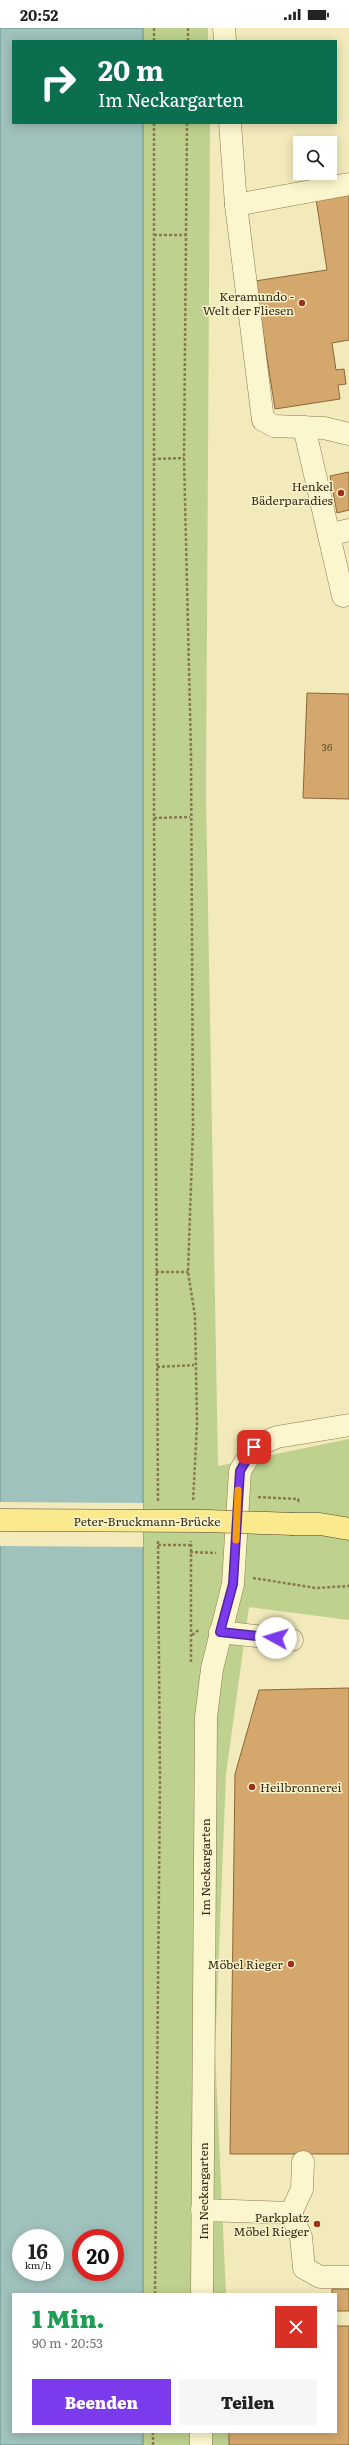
<!DOCTYPE html>
<html lang="de">
<meta charset="utf-8">
<style>
:root{--surface:#fff;--page:#f6f6f6;--text:#222;--muted:#767676;--accent:#7c3aed}
body{margin:0;font-family:Literata,serif;background:var(--page);color:var(--text);height:100vh;display:flex;flex-direction:column;font-size:15px;white-space:nowrap}
*{box-sizing:border-box;margin:0}
p{font-size:13px;color:var(--muted)}
.icon{flex:none;width:22px;height:22px;fill:none;stroke:currentColor;stroke-width:2;stroke-linecap:round;stroke-linejoin:round}
.map{position:relative;flex:1;overflow:hidden}
.panel{position:absolute;left:12px;top:2265px;width:325px;height:140px;display:flex;flex-direction:column;background:var(--surface);border-radius:0px;box-shadow:0 2px 10px #0003}
.panel>*{flex:none}
.top-card{position:absolute;left:12px;top:12px;width:325px;height:84px;border-radius:0px;box-shadow:0 2px 10px #0003;background:#0b6e4f;color:#fff;overflow:hidden}
.tools{position:absolute;left:293px;top:108px;display:grid;gap:8px}
.tools a{display:grid;place-items:center;width:44px;height:44px;border-radius:0px;background:var(--surface);box-shadow:0 2px 10px #0003;font-size:20px}
.speed{position:absolute;left:12px;top:2201px;display:flex;gap:8px;font-size:20px;font-weight:700;text-align:center}
.speed>*{display:grid;place-content:center;width:52px;height:52px;border-radius:50%;background:var(--surface);box-shadow:0 2px 10px #0003;line-height:1}
.speed small{font-size:10px;font-weight:400}
.speed .limit{border:6px solid #d22;background:#fff;color:#111}
.pin{position:absolute;display:grid;place-items:center;width:34px;height:34px;color:#fff;margin:-17px;border-radius:8px;box-shadow:0 2px 6px #0006}
.me{position:absolute;width:44px;margin:-22px;rotate:276deg;stroke-linejoin:round;filter:drop-shadow(0 0 3px #0008)}
.turn{display:flex;align-items:center;gap:14px;height:84px;padding:0 20px;font-size:18px}
.turn .icon{width:52px;height:52px;stroke-width:2.5}
.turn b{display:block;font-size:28px;line-height:34px}
.round{display:grid;place-items:center;flex:none;width:42px;height:42px;border-radius:0px;background:var(--page)}
.summary{display:flex;align-items:center;justify-content:space-between;height:68px;padding:0 20px}
h1{font-size:24px;font-weight:800;line-height:30px;color:#1e9e55}
.cta{display:flex;gap:8px;margin-top:auto;padding:8px 20px}
.cta a{flex:1;height:46px;border-radius:0px;background:var(--accent);color:#fff;font-size:16px;font-weight:800;line-height:46px;text-align:center}
.cta a+a{background:var(--page);color:var(--text)}
.status{display:flex;justify-content:space-between;align-items:center;height:28px;padding:0 20px;background:var(--surface);direction:ltr}
.status svg{height:11px;fill:currentColor}
.map>svg:first-child{display:block}
</style>
<div class="status"><b>20:52</b><svg viewBox="0 0 49 12"><path d="M0 12V9h3v3zM5 12V6h3v6zM10 12V3h3v9zM15 12V0h3v12zM26 1h20v11H26zM47 4h2v5h-2z"/></svg></div>
<div class="map">
<svg width="349" height="2417" viewBox="0 0 349 2417">
<rect width="100%" height="100%" fill="#f2eabb"/>
<g fill="#bfd18e">
<rect x="143" y="0" width="65" height="13"/>
<path d="M143,95H210L206,767L218,1438L349,1411V1592L249,1579L226,1746L215,2023L226,2266H143Z"/>
<rect x="143" y="2404" width="86" height="13"/>
</g>
<path fill="#a0c2bd" stroke="#67918d" fill-rule="evenodd" d="M0,0H143V13H13V95H143V2266H13V2404H143V2417H0ZM21,2210H55V2244H21ZM81,2210H115V2244H81Z"/>
<path fill="#f2eabb" d="M0,1474L143,1475V1519L0,1518Z"/>
<g fill="#d4a86d" stroke="#8d6637">
<path d="M349,166V312L332,315L336,342L344,341L346,356L338,357L340,371L275,381L255,253L327,242L316,171Z"/>
<path d="M349,444V482L337,485L330,448Z"/>
<path d="M307,665L349,666V771L303,770Z"/>
<path d="M349,1660V2126H230L235,1746L259,1662Z"/>
<path d="M332,2261H349V2283H336V2266H332Z"/>
<path d="M336,2298H349V2417H229V2404H336Z"/>
</g>
<g fill="none" stroke-linecap="round" stroke-linejoin="round">
<g stroke="#8b7953" stroke-width="23">
<g id="minor">
<path d="M224,0L225,13"/>
<path d="M230,95L236,177L263,392L274,398L324,400L349,406"/>
<path d="M236,177L349,156"/>
<path d="M304,399L343,568"/>
<path d="M329,507L349,502"/>
<path d="M220,1604L292,1612"/>
<path d="M202,2182L291,2185L301,2209L304,2240L320,2249H349"/>
<path d="M291,2185L302,2161L303,2134"/>
<path d="M202,2266L206,1689L212,1641L233,1556L240,1443L254,1419L277,1409L349,1397"/>
<path d="M201,2417V2404"/>
</g>
</g>
<g stroke="#584628" stroke-width="23">
<path id="major" d="M294,1496H320L349,1501"/>
</g>
<g stroke="#8b7953" stroke-width="2.5" stroke-dasharray="3 2" stroke-linecap="butt">
<path d="M154,13V0"/>
<path d="M188,13V0"/>
<path d="M154,95V790L158,1474"/>
<path d="M187,95L184,430L191,725L193,1100L188,1244L195,1288L197,1395L193,1474"/>
<path d="M154,207H186"/>
<path d="M153,431L184,430"/>
<path d="M154,790L190,789"/>
<path d="M156,1244H188"/>
<path d="M157,1339L194,1337"/>
<path d="M258,1469L298,1471L299,1476"/>
<path d="M158,1517H191"/>
<path d="M190,1524L216,1525"/>
<path d="M253,1550L316,1560L349,1558"/>
<path d="M192,1607L200,1601"/>
<path d="M191,1634V1513"/>
<path d="M155,2266L160,1752L158,1513"/>
<path d="M153,2417V2404"/>
</g>
<use href="#minor" stroke="#fcf6cf" stroke-width="22"/>
<use href="#major" stroke="#fbe98e" stroke-width="22"/>
<g stroke="#584628" stroke-width="23" stroke-linecap="butt">
<path id="major-bridge" d="M0,1492L207,1493L294,1496"/>
</g>
<use href="#major-bridge" stroke="#fbe98e" stroke-width="22"/>
</g>
<g fill="none" stroke-linecap="round" stroke-linejoin="round">
<g stroke="#51269a" stroke-width="10">
<path id="route" d="M254,1419L240,1443L233,1556L220,1604L276,1610"/>
</g>
<use href="#route" stroke="#7c3aed" stroke-width="7"/>
<path stroke="#f59e0b" stroke-width="7" d="M236,1512L238,1462"/>
</g>
<g fill="#a0301d" stroke="#f9f3cb" stroke-width="1.5">
<circle cx="302" cy="275" r="4"/>
<circle cx="341" cy="465" r="4"/>
<circle cx="252" cy="1759" r="4"/>
<circle cx="291" cy="1936" r="4"/>
<circle cx="317" cy="2196" r="4"/>
</g>
<g text-anchor="middle" dominant-baseline="central" stroke-width="3" stroke-linejoin="round" paint-order="stroke">
<g font-size="10" fill="#5f4c2f">
<text x="327" y="718">36</text>
</g>
<g font-size="12" fill="#382d1a" stroke="#f9f3cb" text-anchor="end">
<text x="294" y="268">Keramundo -<tspan x="294" dy="14">Welt der Fliesen</tspan></text>
<text x="333" y="458">Henkel<tspan x="333" dy="14">Bäderparadies</tspan></text>
<text x="260" y="1759" text-anchor="start">Heilbronnerei</text>
<text x="283" y="1936">Möbel Rieger</text>
<text x="309" y="2189">Parkplatz<tspan x="309" dy="14">Möbel Rieger</tspan></text>
</g>
<g font-size="12" fill="#382d1a" stroke="#f9f3cb">
<text x="147" y="1493">Peter-Bruckmann-Brücke</text>
<text transform="translate(205 1839) rotate(-90)">Im Neckargarten</text>
<text transform="translate(203 2163) rotate(-90)">Im Neckargarten</text>
</g>
</g>
</svg>
<div class="tools">
<a><svg class="icon" aria-label="search" viewBox="0 0 24 24"><circle cx="10" cy="10" r="6"/><path d="M15 15l6 6"/></svg></a>
</div>
<div class="speed"><div>16<small>km/h</small></div><div class="limit">20</div></div>
<div class="pin" style="left:254px;top:1419px;background:#d93025"><svg class="icon" aria-label="arrive" viewBox="0 0 24 24"><path d="M6 21V4h12l-3 4 3 4H6"/></svg></div>
<svg class="me" style="left:276px;top:1610px" viewBox="-20 -20 40 40"><circle r="19" fill="#fff"/><path d="M0-13L10 11 0 6-10 11z" fill="#7c3aed"/></svg>
<div class="top-card">
<div class="turn"><svg class="icon" aria-label="right" viewBox="0 0 24 24"><path d="M7 20v-9h11M14 6l5 5-5 5"/></svg><div><b>20 m</b>Im Neckargarten</div></div>
</div>
<section class="panel">
<div class="summary"><div><h1>1 Min.</h1><p>90 m · 20:53</p></div><a class="round" style="background:#d93025;color:#fff"><svg class="icon" aria-label="close" viewBox="0 0 24 24"><path d="M6 6l12 12M18 6L6 18"/></svg></a></div>
<div class="cta"><a>Beenden</a><a>Teilen</a></div>
</section>
</div>
